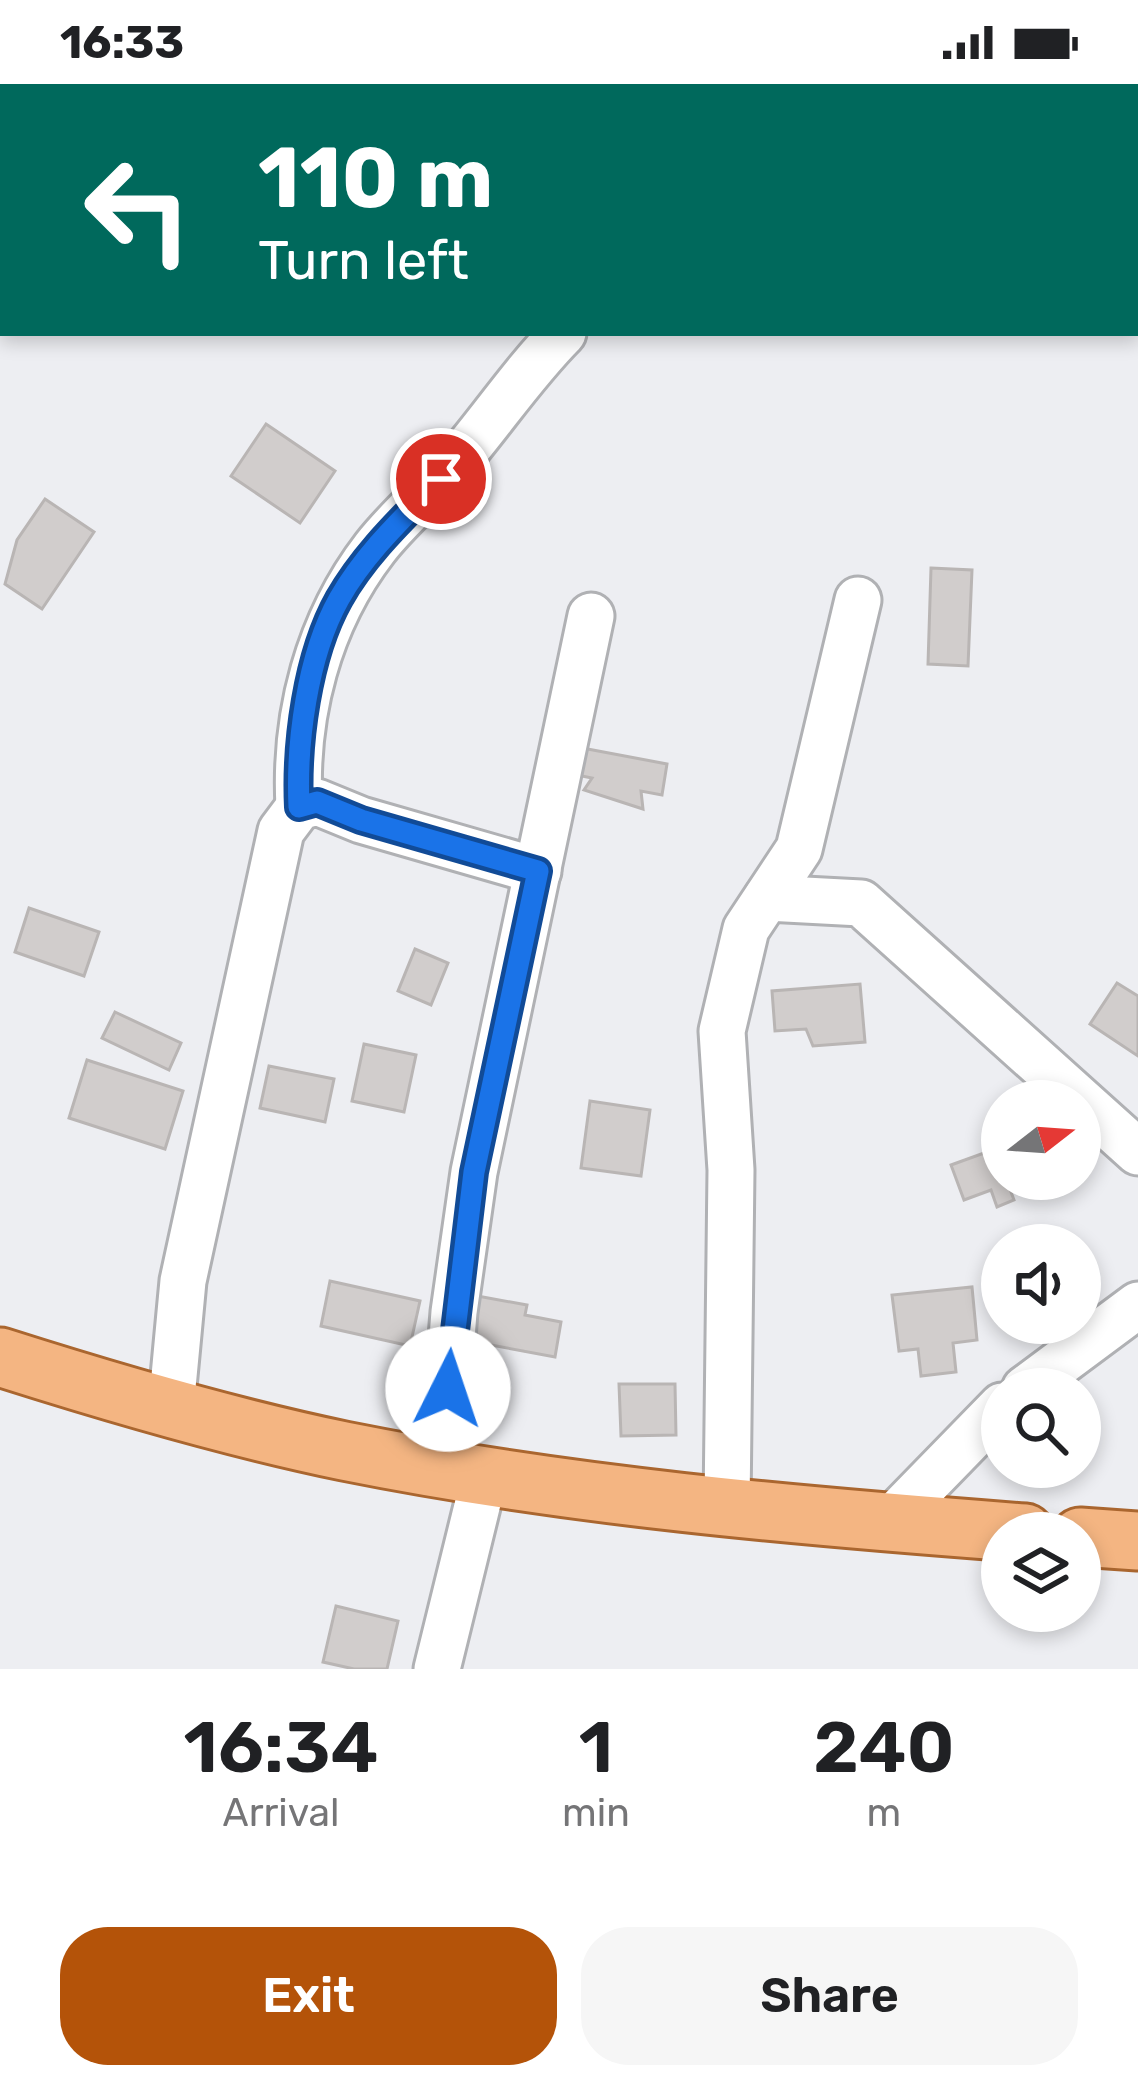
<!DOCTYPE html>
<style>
:root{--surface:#fff;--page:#f6f6f6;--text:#202124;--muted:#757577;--accent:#b45309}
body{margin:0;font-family:Rubik,sans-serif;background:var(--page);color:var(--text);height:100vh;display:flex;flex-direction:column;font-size:45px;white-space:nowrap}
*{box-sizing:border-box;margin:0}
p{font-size:39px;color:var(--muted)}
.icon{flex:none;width:66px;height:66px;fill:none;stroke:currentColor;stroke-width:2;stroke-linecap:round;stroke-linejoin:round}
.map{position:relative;height:1585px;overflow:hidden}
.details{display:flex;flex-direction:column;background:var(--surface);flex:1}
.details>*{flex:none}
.banner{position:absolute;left:0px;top:0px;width:1140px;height:252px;box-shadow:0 6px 18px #0003;background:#00695c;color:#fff;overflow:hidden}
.needle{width:78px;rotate:73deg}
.tools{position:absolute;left:981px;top:996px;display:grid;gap:24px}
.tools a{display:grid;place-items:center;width:120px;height:120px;border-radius:50%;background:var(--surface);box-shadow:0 6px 18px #0003;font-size:60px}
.pin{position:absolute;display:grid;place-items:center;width:102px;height:102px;color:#fff;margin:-51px;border:6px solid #fff;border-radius:50%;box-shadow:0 3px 12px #0007}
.me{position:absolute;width:132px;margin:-66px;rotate:4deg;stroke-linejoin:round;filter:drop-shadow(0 0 9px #0008)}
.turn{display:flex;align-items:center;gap:42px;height:252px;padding:0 60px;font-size:54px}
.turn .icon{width:156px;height:156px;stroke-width:2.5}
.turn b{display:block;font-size:84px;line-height:102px}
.eta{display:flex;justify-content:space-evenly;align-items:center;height:204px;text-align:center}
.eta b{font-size:72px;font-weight:600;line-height:84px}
.button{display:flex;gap:24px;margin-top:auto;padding:24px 60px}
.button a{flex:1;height:138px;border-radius:48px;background:var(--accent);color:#fff;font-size:48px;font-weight:600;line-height:138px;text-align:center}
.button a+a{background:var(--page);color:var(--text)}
.status{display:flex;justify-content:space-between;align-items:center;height:84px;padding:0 60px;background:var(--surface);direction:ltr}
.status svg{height:33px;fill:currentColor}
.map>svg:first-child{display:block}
</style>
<div class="status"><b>16:33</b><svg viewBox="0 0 49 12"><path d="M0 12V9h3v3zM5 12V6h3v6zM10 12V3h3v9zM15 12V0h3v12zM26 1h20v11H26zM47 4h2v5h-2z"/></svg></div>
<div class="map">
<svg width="1138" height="1585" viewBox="0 0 1138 1585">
<rect width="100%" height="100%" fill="#edeef2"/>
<g fill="#d1cdcc" stroke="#b9b5b4" stroke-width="3">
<path d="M266,340L335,387L300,439L231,392Z"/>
<path d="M45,415L94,448L42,525L5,500L17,456Z"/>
<path d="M931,484L972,486L968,582L928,580Z"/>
<path d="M577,663L667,680L662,711L641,707L643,725L584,706L592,694L572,690Z"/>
<path d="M29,824L99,848L84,892L15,868Z"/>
<path d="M415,865L448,879L431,921L398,907Z"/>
<path d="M1117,899L1138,912V972L1090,940Z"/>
<path d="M860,900L865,958L813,962L806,945L775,947L772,907Z"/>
<path d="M115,928L181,959L169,986L102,954Z"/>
<path d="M364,960L416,971L404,1028L352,1017Z"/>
<path d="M87,976L183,1007L165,1065L69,1034Z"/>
<path d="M269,982L334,995L325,1038L260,1024Z"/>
<path d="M590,1017L650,1026L641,1092L581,1084Z"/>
<path d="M995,1065L1002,1095H1006L1014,1116L997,1123L991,1106L964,1116L951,1081Z"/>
<path d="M330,1197L420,1217L410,1262L321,1242Z"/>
<path d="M972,1203L977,1256L953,1259L956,1288L921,1292L918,1265L899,1267L892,1211Z"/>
<path d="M472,1211L527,1221L525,1231L561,1238L555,1273L464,1256Z"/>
<path d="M619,1300H675L676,1351L621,1352Z"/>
<path d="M336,1522L398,1537L387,1585H354L323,1578Z"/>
</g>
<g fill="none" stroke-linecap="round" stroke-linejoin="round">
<g stroke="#b0b1b4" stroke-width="51">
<g id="minor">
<path d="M600,0L601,3"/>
<path d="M1124,0L1126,3"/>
<path d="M1137,35L1138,40"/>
<path d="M299,723C294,631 318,538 375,464C399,433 431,407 457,377C493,335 524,288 563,249"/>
<path d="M767,814L861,819L1138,1068"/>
<path d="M1025,1305L1138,1221"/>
<path d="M171,1324L183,1197L281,747L299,723L317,718L361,736L538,787"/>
<path d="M442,1383L454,1228L474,1088L591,532"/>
<path d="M727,1422L731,1086L722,947L746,845L799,765L858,516"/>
<path d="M888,1439L1002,1322"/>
<path d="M437,1585L485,1390"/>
</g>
</g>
<g stroke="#aa662f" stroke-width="63">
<g id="major">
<path d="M0,1273C113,1309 228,1343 344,1367C568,1412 798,1432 1025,1449"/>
<path d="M1080,1453L1138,1457"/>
</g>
</g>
<use href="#minor" stroke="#fff" stroke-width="45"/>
<use href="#major" stroke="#f4b582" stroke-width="57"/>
</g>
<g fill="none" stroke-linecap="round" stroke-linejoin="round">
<g stroke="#114b97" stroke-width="30">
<path id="route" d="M441,395C404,433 365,469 339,515C307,572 296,660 299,723L317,718L361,736L538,787L474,1088L448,1305"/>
</g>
<use href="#route" stroke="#1a73e8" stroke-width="21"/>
</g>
</svg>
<div class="tools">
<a><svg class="needle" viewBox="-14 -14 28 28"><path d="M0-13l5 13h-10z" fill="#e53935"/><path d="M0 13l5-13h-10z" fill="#757577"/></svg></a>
<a><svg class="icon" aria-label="sound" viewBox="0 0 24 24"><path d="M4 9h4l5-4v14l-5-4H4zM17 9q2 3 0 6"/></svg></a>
<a><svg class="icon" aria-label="search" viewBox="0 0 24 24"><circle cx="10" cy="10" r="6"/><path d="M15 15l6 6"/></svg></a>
<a><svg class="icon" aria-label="layers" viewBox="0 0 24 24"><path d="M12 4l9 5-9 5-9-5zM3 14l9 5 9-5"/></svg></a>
</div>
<div class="pin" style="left:441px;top:395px;background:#d93025"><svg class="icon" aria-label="arrive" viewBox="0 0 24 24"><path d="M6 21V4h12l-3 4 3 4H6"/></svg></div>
<svg class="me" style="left:448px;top:1305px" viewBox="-20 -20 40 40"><circle r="19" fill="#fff"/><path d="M0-13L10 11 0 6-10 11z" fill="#1a73e8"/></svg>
<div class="banner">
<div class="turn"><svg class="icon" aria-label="left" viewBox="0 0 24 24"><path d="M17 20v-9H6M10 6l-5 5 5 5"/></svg><div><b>110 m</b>Turn left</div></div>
</div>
</div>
<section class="details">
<div class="eta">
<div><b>16:34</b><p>Arrival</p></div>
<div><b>1</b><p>min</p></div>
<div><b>240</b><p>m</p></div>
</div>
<div class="button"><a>Exit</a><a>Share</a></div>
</section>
